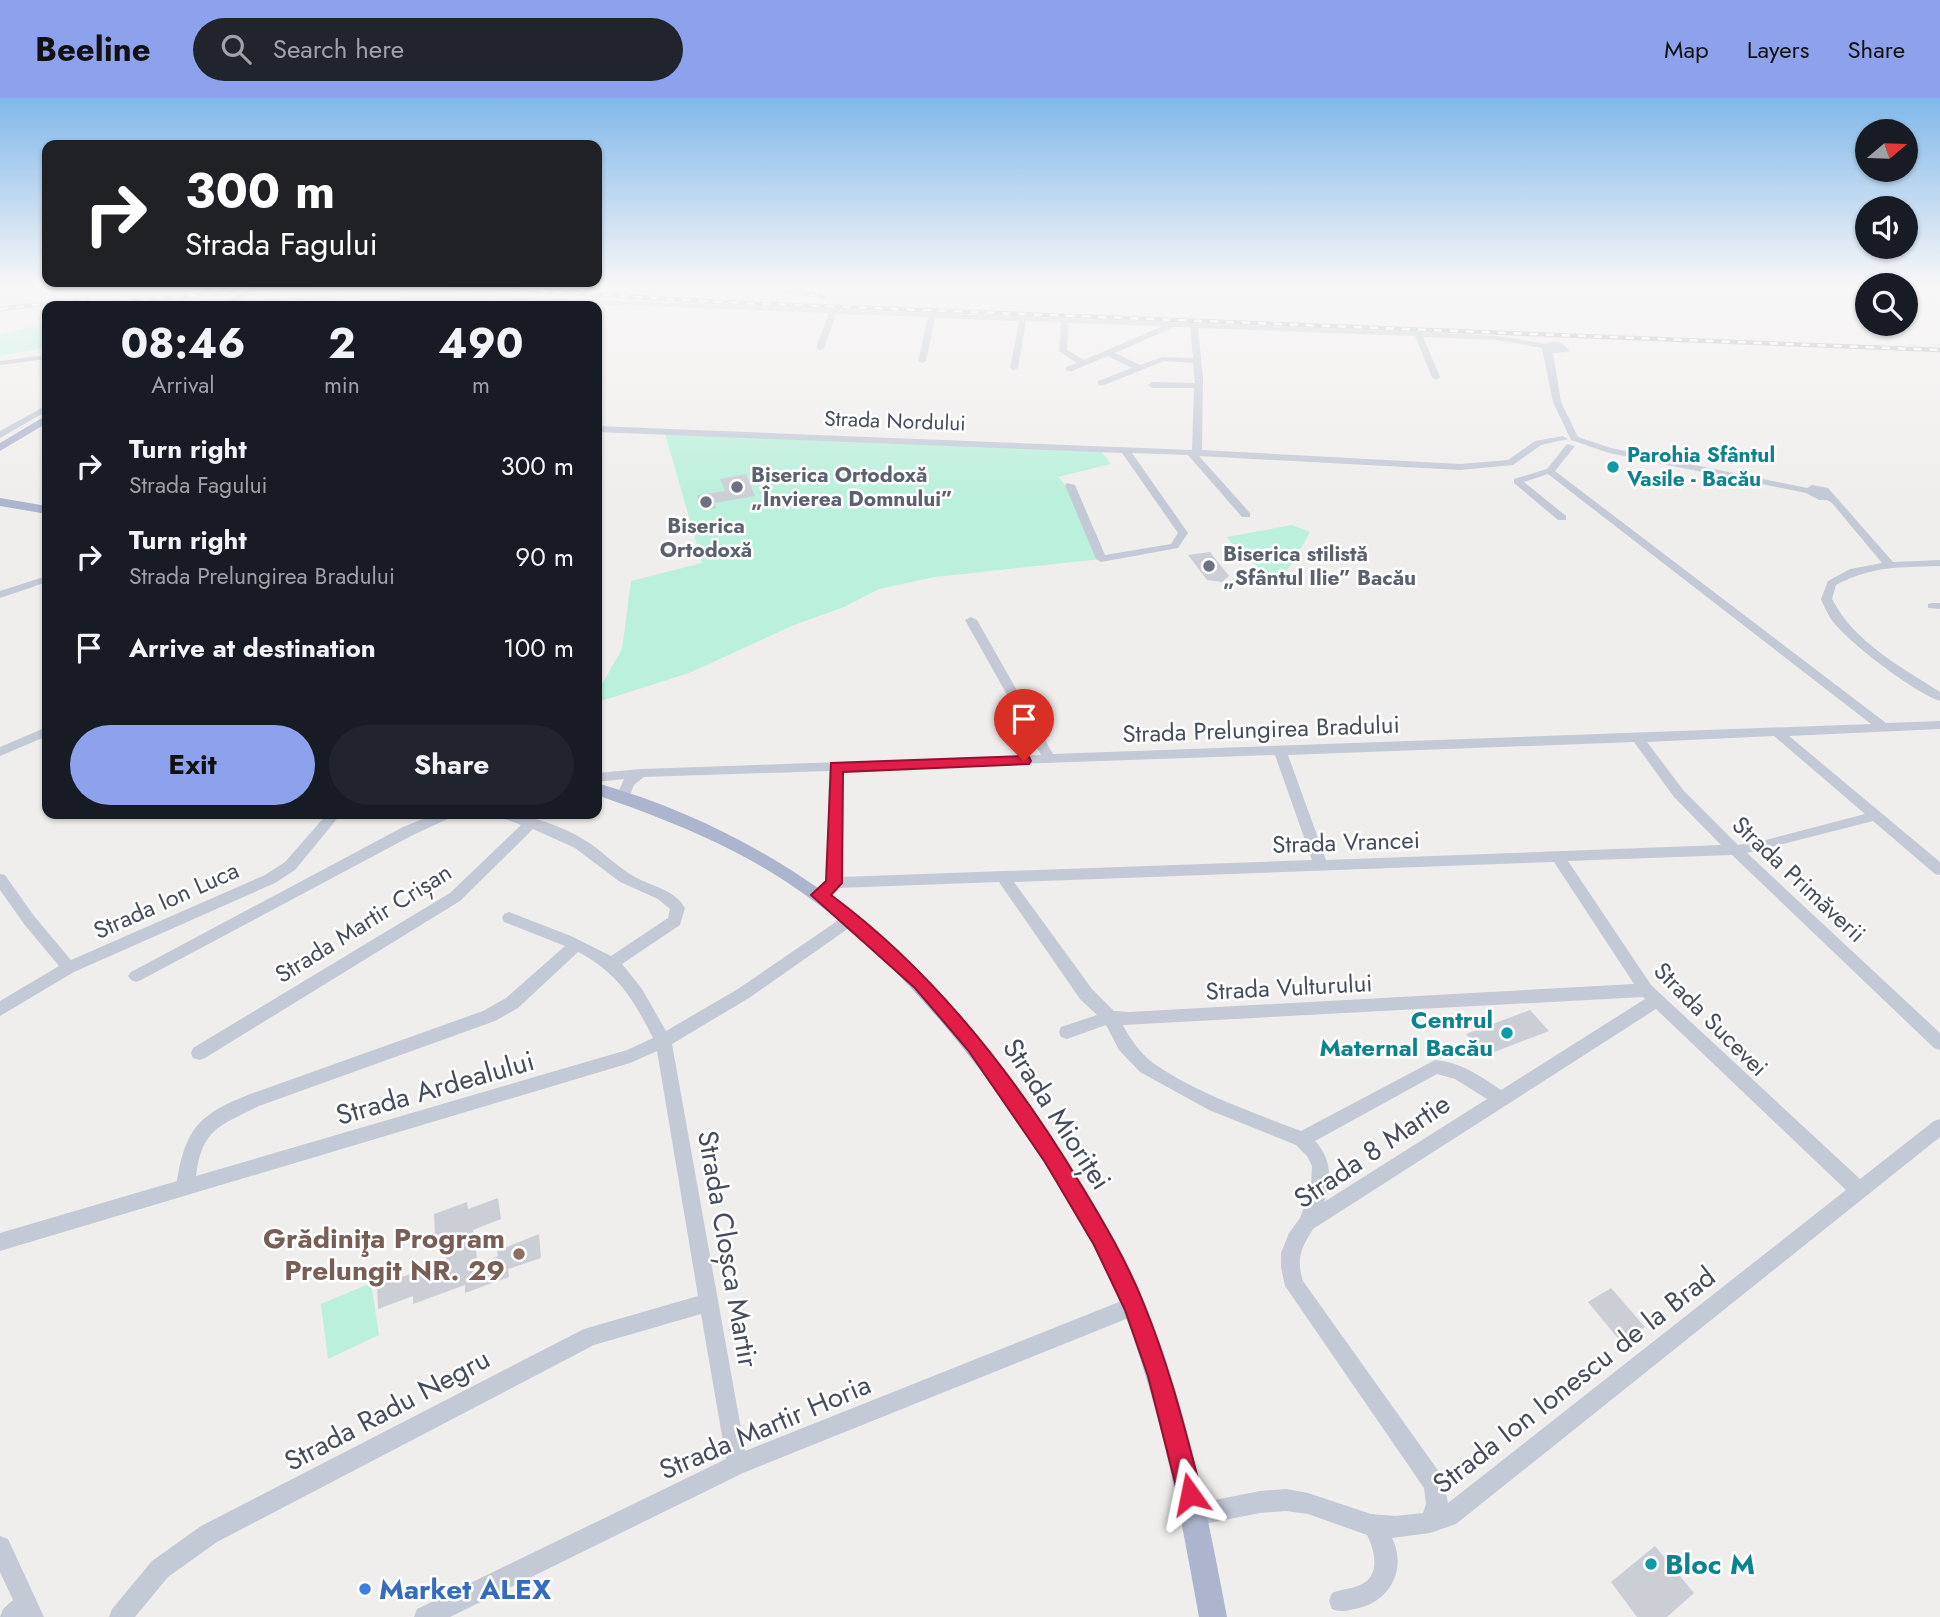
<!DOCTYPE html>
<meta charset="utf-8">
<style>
:root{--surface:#171b24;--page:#20242c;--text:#f1f3f6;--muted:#9ea1a6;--accent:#8ea1ed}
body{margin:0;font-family:Jost,sans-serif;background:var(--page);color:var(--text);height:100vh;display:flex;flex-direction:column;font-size:26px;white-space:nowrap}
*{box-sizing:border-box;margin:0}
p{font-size:23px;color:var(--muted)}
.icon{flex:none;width:38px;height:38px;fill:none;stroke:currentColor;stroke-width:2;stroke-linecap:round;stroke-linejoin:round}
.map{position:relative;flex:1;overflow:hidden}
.sheet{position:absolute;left:42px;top:203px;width:560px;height:518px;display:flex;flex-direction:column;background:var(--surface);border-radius:14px;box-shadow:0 2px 5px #0004}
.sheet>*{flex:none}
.hud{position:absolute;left:42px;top:42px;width:560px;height:147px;border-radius:14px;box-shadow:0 2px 5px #0004;background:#202124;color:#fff;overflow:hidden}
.needle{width:46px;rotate:71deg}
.buttons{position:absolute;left:1855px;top:21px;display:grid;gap:14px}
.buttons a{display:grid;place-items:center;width:63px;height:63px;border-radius:50%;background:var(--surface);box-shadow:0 2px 5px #0004;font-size:35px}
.pin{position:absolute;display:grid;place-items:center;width:60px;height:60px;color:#fff;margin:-72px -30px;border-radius:50% 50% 50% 0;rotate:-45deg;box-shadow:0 0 7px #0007}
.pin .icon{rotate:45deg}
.me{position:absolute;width:77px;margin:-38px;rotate:348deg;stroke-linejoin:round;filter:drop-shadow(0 0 5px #0008)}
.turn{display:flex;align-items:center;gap:24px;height:147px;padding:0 28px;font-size:32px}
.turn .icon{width:91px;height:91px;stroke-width:2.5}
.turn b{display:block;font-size:49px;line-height:60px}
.eta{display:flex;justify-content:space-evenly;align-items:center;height:119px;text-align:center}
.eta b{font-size:42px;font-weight:700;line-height:49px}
.button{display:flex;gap:14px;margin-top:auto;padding:14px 28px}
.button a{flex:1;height:80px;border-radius:42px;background:var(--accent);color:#111;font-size:28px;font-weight:700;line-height:80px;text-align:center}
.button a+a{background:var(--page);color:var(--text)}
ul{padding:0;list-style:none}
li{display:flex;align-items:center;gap:21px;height:91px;padding:0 28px}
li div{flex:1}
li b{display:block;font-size:26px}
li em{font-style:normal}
header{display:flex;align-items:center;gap:42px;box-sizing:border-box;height:98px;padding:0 35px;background:var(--accent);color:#111}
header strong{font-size:33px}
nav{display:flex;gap:38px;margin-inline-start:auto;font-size:24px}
.search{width:490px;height:63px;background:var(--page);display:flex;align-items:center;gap:18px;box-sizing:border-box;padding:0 24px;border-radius:38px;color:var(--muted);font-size:26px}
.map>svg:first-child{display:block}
</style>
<header>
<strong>Beeline</strong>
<div class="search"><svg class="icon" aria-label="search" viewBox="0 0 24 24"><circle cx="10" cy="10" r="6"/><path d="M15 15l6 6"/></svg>Search here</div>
<nav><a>Map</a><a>Layers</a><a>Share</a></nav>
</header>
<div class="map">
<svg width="1940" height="1519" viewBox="0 0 1940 1519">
<rect width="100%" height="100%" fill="#f0eeed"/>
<g fill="#baf0dc">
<path d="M47,225V249L0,258V237Z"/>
<path d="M665,335L1101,353L1111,366L1058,379L1066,388L1101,461L935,479L879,491L844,509L794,527L689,575L598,604L597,595L622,551L631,483L702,465Z"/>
<path d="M1292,427L1310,434L1294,463L1277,485L1267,481L1239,446L1233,447L1227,439Z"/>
<path d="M371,1185L379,1237L328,1261L321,1206Z"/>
</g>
<g fill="#ccced6">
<path d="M746,376L755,398L714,405L716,410L701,412L697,397L725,393L720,381Z"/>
<path d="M1210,454L1229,478L1222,484L1207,482L1188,457Z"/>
<path d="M1530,912L1549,933L1484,958L1466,936Z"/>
<path d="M498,1100L501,1121L473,1132L478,1167L498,1158L497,1153L539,1136L541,1160L508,1171L509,1179L465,1195V1187L413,1206V1198L378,1211L377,1188L421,1172L422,1178L447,1169L444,1135L435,1138L434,1116L467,1104L468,1111Z"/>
<path d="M1611,1190L1645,1229L1621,1244L1588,1204Z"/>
<path d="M1655,1448L1694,1495L1667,1519H1637L1611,1484Z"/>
</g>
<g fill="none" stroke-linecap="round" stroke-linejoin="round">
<g fill="#c3c9d5" fill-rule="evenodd">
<path d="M348,197L491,198L1418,234L1498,238L1546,246C1554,241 1564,245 1569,252L1568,254L1553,255L1561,304L1578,339L1611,350L1807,390L1812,387L1828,390L1893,464L1940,462V468C1899,470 1874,467 1836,487L1832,501C1854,544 1901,569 1940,594V603C1915,595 1846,543 1831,521C1827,515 1824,508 1821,501L1828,483L1850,471L1882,465L1832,405L1827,402H1819L1806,395L1609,355L1571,342L1553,304L1542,250L1498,242L1423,239L1440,279L1436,282L1432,279L1415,238L1198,230L1203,280L1202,352L1460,366L1508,362L1535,343L1563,338L1568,341L1541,347L1513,367L1460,372L1199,358L1250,415V419H1242L1188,357L1132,355L1188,435L1178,450L1101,464L1096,461L1065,387L1067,385L1075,387L1105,457L1171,446L1178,435L1122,355L597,334V328L1192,352L1194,290H1152L1148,287L1152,284L1195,285L1193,265L1164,263L1104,287H1098V283L1132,270L1108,258L1072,273H1066V269L1077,265L1059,253L1061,224L1026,223L1018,270L1014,272L1010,270L1019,223L935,220L926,263L922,265L918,263L928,219L836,216L824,250L820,252L816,250L829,215L491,202L348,201L205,208L221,203ZM1069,225L1163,228L1084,262L1067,252ZM1174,229H1190L1193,260L1163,259L1140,267L1115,255Z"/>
<path d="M47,257V261L0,267V263Z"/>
<path d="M47,307V313L0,340V333Z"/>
<path d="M1567,346L1575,348L1555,373L1886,625L1940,623V631L1789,638L1940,764V777L1935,776L1873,723L1747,755L1940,935V952L1934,950L1732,757L1568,763L1651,887L1860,1081L1934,1023L1940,1021V1039L1456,1426L1430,1435L1392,1440C1407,1470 1391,1502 1359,1510C1349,1512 1342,1515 1332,1511L1329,1503L1332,1495C1341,1491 1351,1491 1360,1487C1381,1478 1375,1453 1367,1437L1308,1416L1286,1413L1260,1415L1194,1428L1186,1425L1183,1417L1186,1409L1194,1406L1260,1393L1286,1391L1308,1395L1371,1416L1395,1418L1423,1415L1426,1406L1424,1390L1285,1188L1281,1169V1155L1289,1135L1300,1120L1311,1090L1312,1068L1307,1058L1296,1047L1209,1012L1140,974L1119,952L1106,927L1067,941L1061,939L1059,934L1061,929L1097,917L1080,901L999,784L837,790L824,801H814L812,797L827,783L829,673L644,679L634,687L628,702L623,704L616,699L624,681L597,684V675L641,671L1041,657L965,522L971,519L977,522L1053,656L1871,626L1548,376L1524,384L1566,418V422H1558L1514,385V381L1547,371ZM1774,638L1865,716L1762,743L1738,747L1684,693L1647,644ZM1634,644L1674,699L1721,747L1326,762L1288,657ZM1275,657L1312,762L841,779L842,672ZM1554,764L1634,886L1129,914L1114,913L1092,891L1014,784ZM1643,899L1645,901L1501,992C1481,978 1460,964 1435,962L1301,1033C1252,1014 1196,995 1153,965C1140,955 1130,941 1123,927ZM1656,911L1846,1092L1448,1405L1442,1378L1303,1183C1296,1161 1301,1150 1313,1131ZM1437,976L1455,981L1487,1001L1324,1104C1332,1082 1332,1061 1315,1043Z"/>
<path d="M47,478V484L0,500V493Z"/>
<path d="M1932,505H1940V511L1928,510V506Z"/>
<path d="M47,629V638L0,658V649Z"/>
<path d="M327,716H341L295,772L275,785L74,874L0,918V903L59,868L24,826L0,792V776L5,777L34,818L71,862L265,777L285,764Z"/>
<path d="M435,716H454L452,719L413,737L141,882L136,884L131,882L128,878L131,874L403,729Z"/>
<path d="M498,716C529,715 566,729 591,746C606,757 619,770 635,779C653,789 674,791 685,810L680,827L622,866L642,891L666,933L738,891L846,817H856L858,821L856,825L749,900L672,946L745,1353L1134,1198L1141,1201L1144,1208L1141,1215L743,1375L450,1519H414L417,1511L726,1361L701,1216L594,1247L217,1444L168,1479L135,1519H109L112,1511L152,1463L201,1428L584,1231L698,1198L657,953L630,965L0,1153V1135L177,1083C186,1028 201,1015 253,995L483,913L506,900L565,848L504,824L502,820L504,816L509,814L571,838L611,858L668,820L670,811L658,801L620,784L575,750L533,731L460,803L205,960L199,962L193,960L191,955L193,950L450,795L521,727L500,719ZM578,854C617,874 634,902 653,940L627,952L196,1078C202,1030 220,1028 259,1008L495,923L518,910Z"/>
<path d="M0,1438L8,1441L44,1519H0L3,1511L13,1502L0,1474Z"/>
</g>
<g fill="#acb5cd" fill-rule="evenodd">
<path d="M253,187H264L231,208H220Z"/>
<path d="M47,317V325L0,353V345Z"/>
<path d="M0,400L47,408V416L0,408Z"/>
<path d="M597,685C801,744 943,872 1057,1047C1091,1099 1123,1151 1146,1208C1186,1307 1207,1414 1227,1519H1199C1180,1414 1161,1309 1122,1209C1102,1158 1072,1109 1042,1062C966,941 866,822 737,755C691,731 645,714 597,697Z"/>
</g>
<g stroke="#afb1b8" stroke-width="4.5">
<g id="rail">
<path d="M443,187L719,204L1940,252"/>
<path d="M762,187L824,199"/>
<path d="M77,208L311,187"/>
<path d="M0,211L87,201"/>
</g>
</g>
<use href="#rail" stroke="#fff" stroke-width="2.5" stroke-dasharray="8" stroke-linecap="butt"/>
</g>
<linearGradient id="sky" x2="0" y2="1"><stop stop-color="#81b8ea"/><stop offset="0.47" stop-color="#f8f7f7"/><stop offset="1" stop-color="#f8f7f7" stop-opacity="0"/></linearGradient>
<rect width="1940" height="399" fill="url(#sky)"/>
<path fill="#e11d48" stroke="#92132f" stroke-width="2" d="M1024,658L1029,659L1031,663L1029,666L843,674L842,785L831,797C935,874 1015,977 1081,1087C1104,1125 1127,1164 1143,1204C1169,1267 1185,1331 1202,1396L1199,1405L1190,1409L1182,1405L1178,1396L1148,1278L1125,1212L1094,1147L1045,1064L968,952L915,890L811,797L826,783L831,665Z"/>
<g fill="#0f9aa8" stroke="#fff" stroke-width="2.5">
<circle cx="1613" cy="369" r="7"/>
<circle cx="1507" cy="935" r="7"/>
<circle cx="1651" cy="1466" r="7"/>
</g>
<g fill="#6b7280" stroke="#fff" stroke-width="2.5">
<circle cx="737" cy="389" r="7"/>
<circle cx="706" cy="404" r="7"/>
<circle cx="1209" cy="468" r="7"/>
</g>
<circle fill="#8d6e63" stroke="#fff" stroke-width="2.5" cx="519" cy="1156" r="7"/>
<circle fill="#3f7fe0" stroke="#fff" stroke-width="2.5" cx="365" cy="1491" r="7"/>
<g text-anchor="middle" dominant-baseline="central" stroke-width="5" stroke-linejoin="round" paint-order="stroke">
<g font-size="21" fill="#454c5b" stroke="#fff">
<text transform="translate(895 323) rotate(2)">Strada Nordului</text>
</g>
<g font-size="21" font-weight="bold" fill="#0d838f" stroke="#fff" text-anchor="start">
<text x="1627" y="357">Parohia Sfântul<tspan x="1627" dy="24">Vasile - Bacău</tspan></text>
</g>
<g font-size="21" font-weight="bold" fill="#5b616d" stroke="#fff" text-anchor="start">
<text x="751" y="377">Biserica Ortodoxă<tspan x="751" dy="24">„Învierea Domnului”</tspan></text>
<text x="706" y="428" text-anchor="middle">Biserica<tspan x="706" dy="24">Ortodoxă</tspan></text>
<text x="1223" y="456">Biserica stilistă<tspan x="1223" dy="24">„Sfântul Ilie” Bacău</tspan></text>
</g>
<g font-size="24" fill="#454c5b" stroke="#fff">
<text transform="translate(1261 631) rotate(-2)">Strada Prelungirea Bradului</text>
<text transform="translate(1346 744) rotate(-2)">Strada Vrancei</text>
<text transform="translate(1799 781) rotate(43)">Strada Primăverii</text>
<text transform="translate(166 802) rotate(-24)">Strada Ion Luca</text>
<text transform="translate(363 825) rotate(-32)">Strada Martir Crișan</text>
<text transform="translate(1289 889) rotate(-3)">Strada Vulturului</text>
<text transform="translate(1711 921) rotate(45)">Strada Sucevei</text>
</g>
<g font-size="24" font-weight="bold" fill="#0d838f" stroke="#fff" text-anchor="end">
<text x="1493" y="921">Centrul<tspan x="1493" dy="28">Maternal Bacău</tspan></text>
</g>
<g font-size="28" fill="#454c5b" stroke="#fff">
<text transform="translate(435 990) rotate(-16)">Strada Ardealului</text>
<text transform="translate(1057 1016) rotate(57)">Strada Mioriței</text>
<text transform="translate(1372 1053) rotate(-34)">Strada 8 Martie</text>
<text transform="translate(728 1151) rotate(80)">Strada Cloșca Martir</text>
<text transform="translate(1574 1282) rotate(-38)">Strada Ion Ionescu de la Brad</text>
<text transform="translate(387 1312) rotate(-28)">Strada Radu Negru</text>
<text transform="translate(765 1329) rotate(-23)">Strada Martir Horia</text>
</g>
<g font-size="28" font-weight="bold" fill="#785e54" stroke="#fff" text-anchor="end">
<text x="505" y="1140">Grădiniţa Program<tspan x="505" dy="32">Prelungit NR. 29</tspan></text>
</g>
<g font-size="28" font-weight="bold" fill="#0d838f" stroke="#fff" text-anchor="start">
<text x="1665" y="1466">Bloc M</text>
</g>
<g font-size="28" font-weight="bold" fill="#366cbe" stroke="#fff" text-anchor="start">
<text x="379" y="1491">Market ALEX</text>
</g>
</g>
</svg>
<div class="buttons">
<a><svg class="needle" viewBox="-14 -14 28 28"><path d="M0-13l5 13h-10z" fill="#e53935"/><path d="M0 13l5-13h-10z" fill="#9ea1a6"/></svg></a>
<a><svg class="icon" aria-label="sound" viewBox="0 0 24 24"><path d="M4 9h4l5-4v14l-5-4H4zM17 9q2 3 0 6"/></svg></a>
<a><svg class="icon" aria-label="search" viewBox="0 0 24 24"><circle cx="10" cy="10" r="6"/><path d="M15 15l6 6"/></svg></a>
</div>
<div class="pin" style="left:1024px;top:663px;background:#d93025"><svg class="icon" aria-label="arrive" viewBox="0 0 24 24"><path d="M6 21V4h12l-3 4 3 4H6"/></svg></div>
<svg class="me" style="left:1190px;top:1396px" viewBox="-20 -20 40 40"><path d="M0-17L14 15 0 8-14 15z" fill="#e11d48" stroke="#fff" stroke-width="4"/></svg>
<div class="hud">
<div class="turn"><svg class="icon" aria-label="right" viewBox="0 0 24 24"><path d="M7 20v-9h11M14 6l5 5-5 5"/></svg><div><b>300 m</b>Strada Fagului</div></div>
</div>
<section class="sheet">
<div class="eta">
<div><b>08:46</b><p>Arrival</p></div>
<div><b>2</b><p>min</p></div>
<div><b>490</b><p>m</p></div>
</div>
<ul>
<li><svg class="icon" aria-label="right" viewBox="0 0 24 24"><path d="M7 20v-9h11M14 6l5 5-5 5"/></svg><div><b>Turn right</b><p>Strada Fagului</p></div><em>300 m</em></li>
<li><svg class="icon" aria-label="right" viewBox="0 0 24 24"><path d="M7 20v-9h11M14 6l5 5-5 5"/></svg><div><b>Turn right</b><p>Strada Prelungirea Bradului</p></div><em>90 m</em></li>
<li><svg class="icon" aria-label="arrive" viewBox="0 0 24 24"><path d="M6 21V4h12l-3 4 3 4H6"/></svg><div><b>Arrive at destination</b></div><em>100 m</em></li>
</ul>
<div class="button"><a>Exit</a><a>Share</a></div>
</section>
</div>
